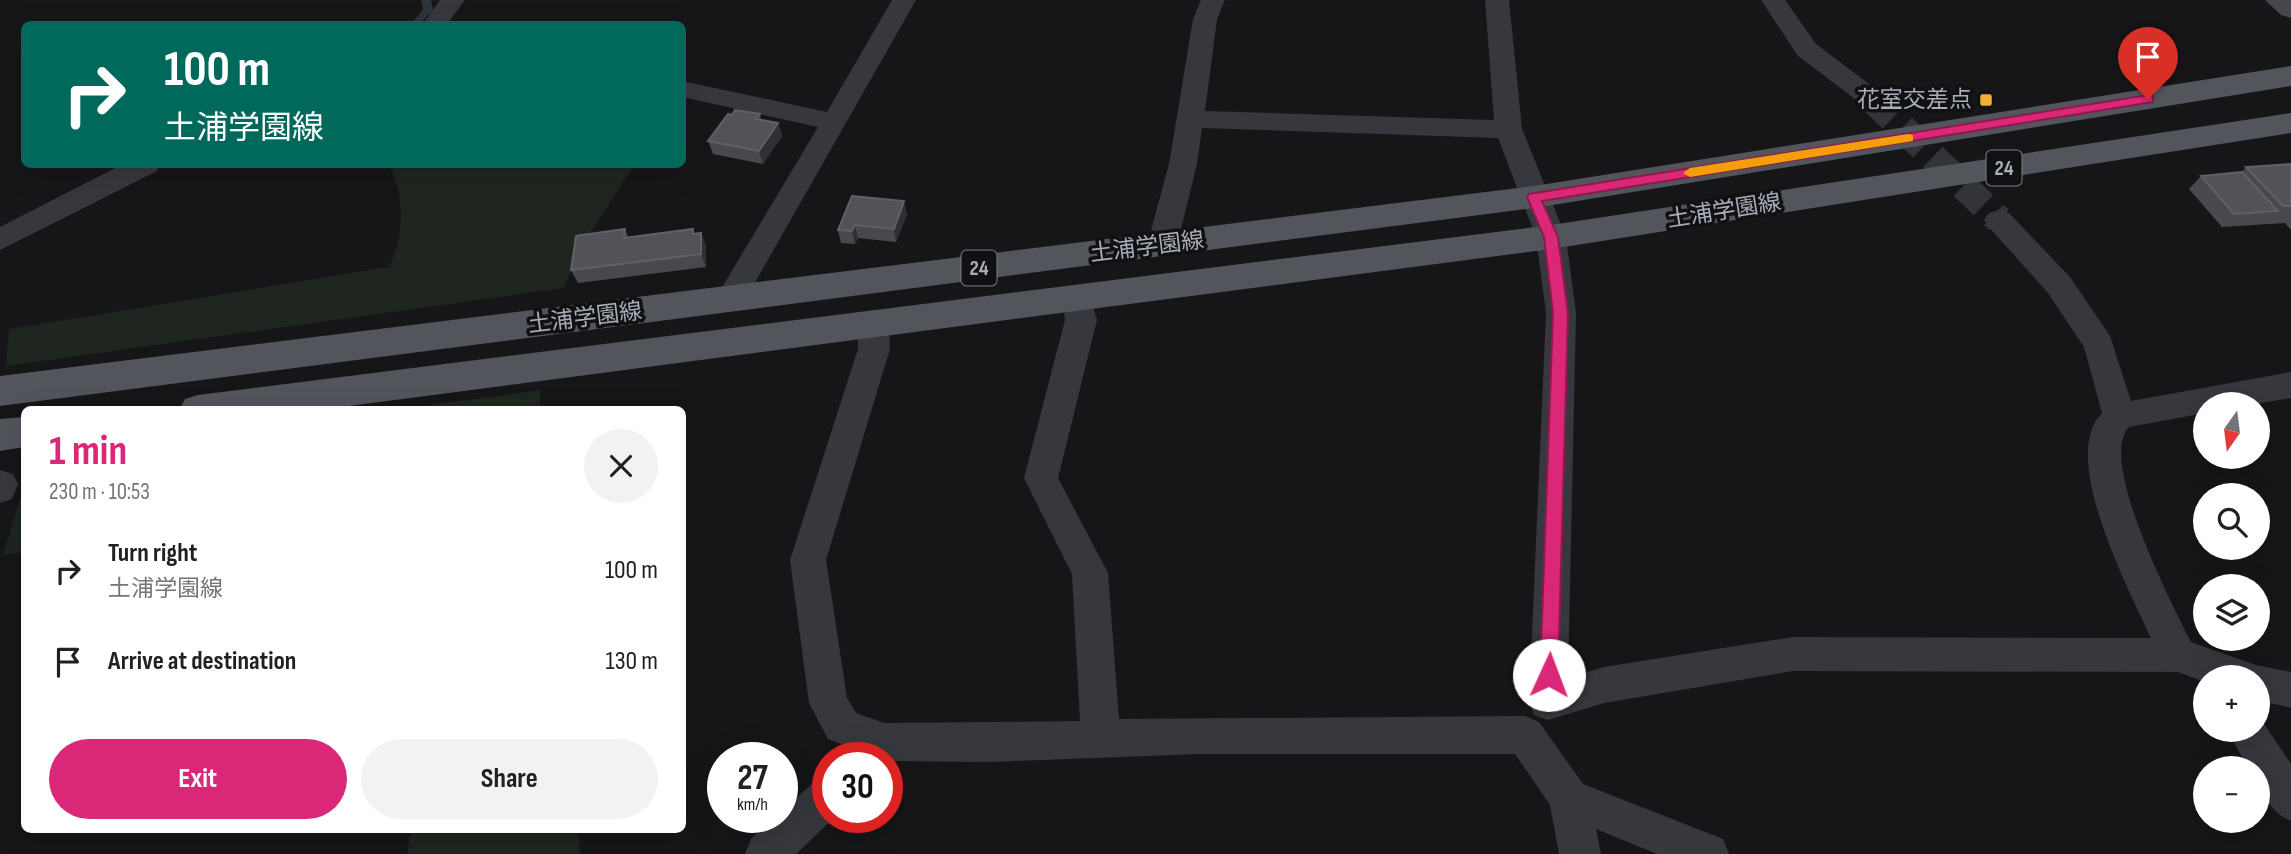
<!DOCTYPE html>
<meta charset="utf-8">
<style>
:root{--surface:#fff;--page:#f2f2f2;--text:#202124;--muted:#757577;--accent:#db2777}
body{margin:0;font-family:"Sofia Sans Condensed","Noto Sans JP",sans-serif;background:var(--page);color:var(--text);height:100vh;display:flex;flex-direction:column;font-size:26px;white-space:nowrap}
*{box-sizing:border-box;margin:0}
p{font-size:23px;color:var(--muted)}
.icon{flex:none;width:38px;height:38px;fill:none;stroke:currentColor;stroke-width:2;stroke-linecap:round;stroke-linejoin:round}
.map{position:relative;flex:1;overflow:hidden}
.panel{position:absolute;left:21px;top:406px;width:665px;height:427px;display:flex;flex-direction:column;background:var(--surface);border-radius:10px;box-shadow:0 7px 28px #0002}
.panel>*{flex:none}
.top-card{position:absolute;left:21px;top:21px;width:665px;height:147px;border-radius:10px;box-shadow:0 7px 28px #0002;background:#00695c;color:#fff;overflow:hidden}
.needle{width:46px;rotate:194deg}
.controls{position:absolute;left:2193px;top:392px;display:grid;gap:14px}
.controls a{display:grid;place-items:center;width:77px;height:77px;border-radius:50%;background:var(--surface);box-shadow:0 7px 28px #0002;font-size:35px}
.speed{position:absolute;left:707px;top:742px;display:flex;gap:14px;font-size:35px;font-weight:700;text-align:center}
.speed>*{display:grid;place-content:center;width:91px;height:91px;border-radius:50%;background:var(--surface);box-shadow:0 7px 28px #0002;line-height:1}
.speed small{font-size:18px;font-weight:400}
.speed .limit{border:10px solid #d22;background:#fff;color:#111}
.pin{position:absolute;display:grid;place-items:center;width:60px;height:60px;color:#fff;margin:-72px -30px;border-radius:50% 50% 50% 0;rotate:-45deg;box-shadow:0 0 7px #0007}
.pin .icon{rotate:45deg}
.me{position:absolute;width:77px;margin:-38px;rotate:2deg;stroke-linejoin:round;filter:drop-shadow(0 0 5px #0008)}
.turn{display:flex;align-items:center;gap:24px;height:147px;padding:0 28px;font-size:32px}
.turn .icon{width:91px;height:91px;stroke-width:2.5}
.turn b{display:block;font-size:49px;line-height:60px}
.round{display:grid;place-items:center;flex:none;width:74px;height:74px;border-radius:37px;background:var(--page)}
.overview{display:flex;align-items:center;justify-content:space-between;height:119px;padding:0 28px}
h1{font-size:42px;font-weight:700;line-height:52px;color:var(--accent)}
.action{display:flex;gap:14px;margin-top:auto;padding:14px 28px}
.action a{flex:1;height:80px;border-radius:42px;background:var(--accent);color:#fff;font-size:28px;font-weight:700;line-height:80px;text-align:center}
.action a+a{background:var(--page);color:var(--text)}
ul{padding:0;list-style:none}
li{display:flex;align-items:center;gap:21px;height:91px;padding:0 28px}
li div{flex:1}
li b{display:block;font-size:26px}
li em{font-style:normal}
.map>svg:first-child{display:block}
</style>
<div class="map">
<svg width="2291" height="854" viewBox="0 0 2291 854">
<rect width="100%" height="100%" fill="#161618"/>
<g fill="#1e261f">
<path d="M389,165H634L579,250L564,288L6,366L9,329L389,267C405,234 405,197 389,165Z"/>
<path d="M541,390L539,409H400Z"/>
<path d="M24,486V552L3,555Z"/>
<path d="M411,830H577L581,854H407Z"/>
</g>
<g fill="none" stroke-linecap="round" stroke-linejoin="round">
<path fill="#2c353c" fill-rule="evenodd" d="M421,0H431L433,10L420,24H411L423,10Z"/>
<path stroke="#333438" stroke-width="28" stroke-dasharray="28 14" stroke-linecap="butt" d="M1872,99L1999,220"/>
<g fill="#37383d" fill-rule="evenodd">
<path d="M440,0H465L447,24H423Z"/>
<path d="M892,0H916L741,307L730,310L719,307L715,299L818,127L682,97V81L827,112Z"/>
<path d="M1201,0H1225L1217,19L1205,111L1494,120L1485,0H1509L1522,129L1566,237L1576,313L1568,678L1604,667L1793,637L2151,638C2129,590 2058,456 2102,413L2084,347L2048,293L1989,227L1984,220L1989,213L1999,210L2009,213L2070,277L2110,336L2131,401L2291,372V398L2255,404H2205V413L2129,427C2097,460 2172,604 2191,642L2256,665L2291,672V708L2258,700V677H2205V682L2178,672L1793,671L1604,703L1548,720L1534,715L1529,702L1546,313L1536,237L1498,138L1202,128L1197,164L1177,245L1172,252L1162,255L1152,252L1147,245L1169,164L1193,19Z"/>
<path d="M1761,0H1785L1816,44L1881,93L1885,99L1881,105L1872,108L1863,105L1798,56Z"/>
<path d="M123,164H161L157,171L0,250V227Z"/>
<path d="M1077,287L1088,290L1097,320L1058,478L1108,573L1119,719L1525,716L1539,722L1583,784L1723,839L1729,854H1657L1596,829L1601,854H1559L1550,805L1515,754H1199L989,762L893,761L887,766V758H848L852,748L828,739L809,703L790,560L858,349L857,322L862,314L873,310L884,314L889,322L890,349L826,560L847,698L856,713L884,723L1080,721L1072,574L1024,478L1065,320L1062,298L1066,290Z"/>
<path d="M0,470L13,474L18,484L12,499L0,503Z"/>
<path d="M2258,715L2291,764V821C2270,812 2258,791 2258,768H2248L2227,730H2258Z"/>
<path d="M828,776V817H835L796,854H745L751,839L775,817H782V811L814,782Z"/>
</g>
<path fill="#45474d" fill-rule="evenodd" d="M2265,0H2291V18L2281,15Z"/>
<g fill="#53555c" fill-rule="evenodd">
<path d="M2291,66V86L1534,208L0,406V376L1534,186Z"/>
<path d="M2291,113V133L1551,249L318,410H179L185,399L198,395L1551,225Z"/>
<path d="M24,417V447L0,451V419Z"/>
</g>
</g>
<g fill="#47494d">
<path d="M760,114L761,120L778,123L782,136L763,164L713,154L708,141L732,115Z"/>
<path d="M2291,164V230L2285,223L2222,227L2189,189L2201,176L2242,172L2246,167Z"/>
<path d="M907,214L896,242L858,238L855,244L841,243L838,230Z"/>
<path d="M625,229L628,237L693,229L695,234L701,233L706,246V267L578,283L571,270Z"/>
</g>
<g fill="#2f3033">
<path d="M778,123L782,136L763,164L759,151Z"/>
<path d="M904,201L907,214L896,242L894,229Z"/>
<path d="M855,225L858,238L855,244L852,231Z"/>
<path d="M701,233L706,246V267L701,254Z"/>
</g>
<g fill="#525359" stroke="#5f6168" stroke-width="2">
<path d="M735,110L760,114L756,119L778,123L759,151L708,141L728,114L732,115Z"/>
<path d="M2291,164V206H2283L2246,167Z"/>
<path d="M2242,172L2278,211L2234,214L2201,176Z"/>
<path d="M852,196L904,201L894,229L855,225L852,231L838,230Z"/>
<path d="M625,229L624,238L693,229V234L701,233V254L571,270L576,236Z"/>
</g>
<path fill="#db2777" stroke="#8e194d" stroke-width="2" d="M2148,95L2153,96V102L1542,201L1558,237L1568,313L1558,675L1556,681L1549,684L1543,681L1540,675L1553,313L1544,237L1527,197L1529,194Z"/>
<path fill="#f59e0b" d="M1908,134L1913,135V141L1690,177L1683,173L1690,168Z"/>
<rect fill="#f2b134" stroke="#111113" stroke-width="2.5" x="1979" y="93" width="14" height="14" rx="3.5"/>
<g text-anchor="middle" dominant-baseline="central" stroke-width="7" stroke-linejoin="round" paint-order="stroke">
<g fill="#111113" stroke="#7b7e86" stroke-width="2">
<rect x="1986.5" y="150.5" width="35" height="35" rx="5"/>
<rect x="961.5" y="250.5" width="35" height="35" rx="5"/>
</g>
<g font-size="21" font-weight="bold" fill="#a8adb8">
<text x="2004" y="168">24</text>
<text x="979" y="268">24</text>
</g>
<g font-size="23" fill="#a8adb8" stroke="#111113" text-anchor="end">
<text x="1972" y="100">花室交差点</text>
</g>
<g font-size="23" fill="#a8adb8" stroke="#111113">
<text transform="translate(1724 211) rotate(-9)">土浦学園線</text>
<text transform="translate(1147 247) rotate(-7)">土浦学園線</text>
<text transform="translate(585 318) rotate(-7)">土浦学園線</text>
</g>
</g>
</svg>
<div class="controls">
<a><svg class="needle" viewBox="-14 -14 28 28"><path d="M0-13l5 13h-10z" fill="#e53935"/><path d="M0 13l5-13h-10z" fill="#757577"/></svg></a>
<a><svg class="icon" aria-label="search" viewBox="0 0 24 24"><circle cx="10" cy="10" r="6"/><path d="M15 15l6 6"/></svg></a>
<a><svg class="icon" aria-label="layers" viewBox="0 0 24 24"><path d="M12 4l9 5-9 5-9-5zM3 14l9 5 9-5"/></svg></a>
<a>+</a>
<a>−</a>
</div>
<div class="speed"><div>27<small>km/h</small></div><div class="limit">30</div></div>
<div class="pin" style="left:2148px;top:99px;background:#d93025"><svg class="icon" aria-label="arrive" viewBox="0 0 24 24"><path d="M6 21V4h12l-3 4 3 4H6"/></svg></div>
<svg class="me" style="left:1549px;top:675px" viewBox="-20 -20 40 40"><circle r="19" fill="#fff"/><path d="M0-13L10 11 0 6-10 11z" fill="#db2777"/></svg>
<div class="top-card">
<div class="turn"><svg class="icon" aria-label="right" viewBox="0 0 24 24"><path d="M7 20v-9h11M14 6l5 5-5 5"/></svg><div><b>100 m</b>土浦学園線</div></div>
</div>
<section class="panel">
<div class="overview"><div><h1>1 min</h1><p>230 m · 10:53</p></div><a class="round"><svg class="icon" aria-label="close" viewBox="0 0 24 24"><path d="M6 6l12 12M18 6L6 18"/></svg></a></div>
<ul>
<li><svg class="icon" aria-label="right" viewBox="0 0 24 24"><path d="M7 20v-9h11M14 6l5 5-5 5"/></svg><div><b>Turn right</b><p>土浦学園線</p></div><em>100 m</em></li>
<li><svg class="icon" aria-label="arrive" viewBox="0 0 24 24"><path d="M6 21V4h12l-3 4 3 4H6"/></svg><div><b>Arrive at destination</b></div><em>130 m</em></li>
</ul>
<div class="action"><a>Exit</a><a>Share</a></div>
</section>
</div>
